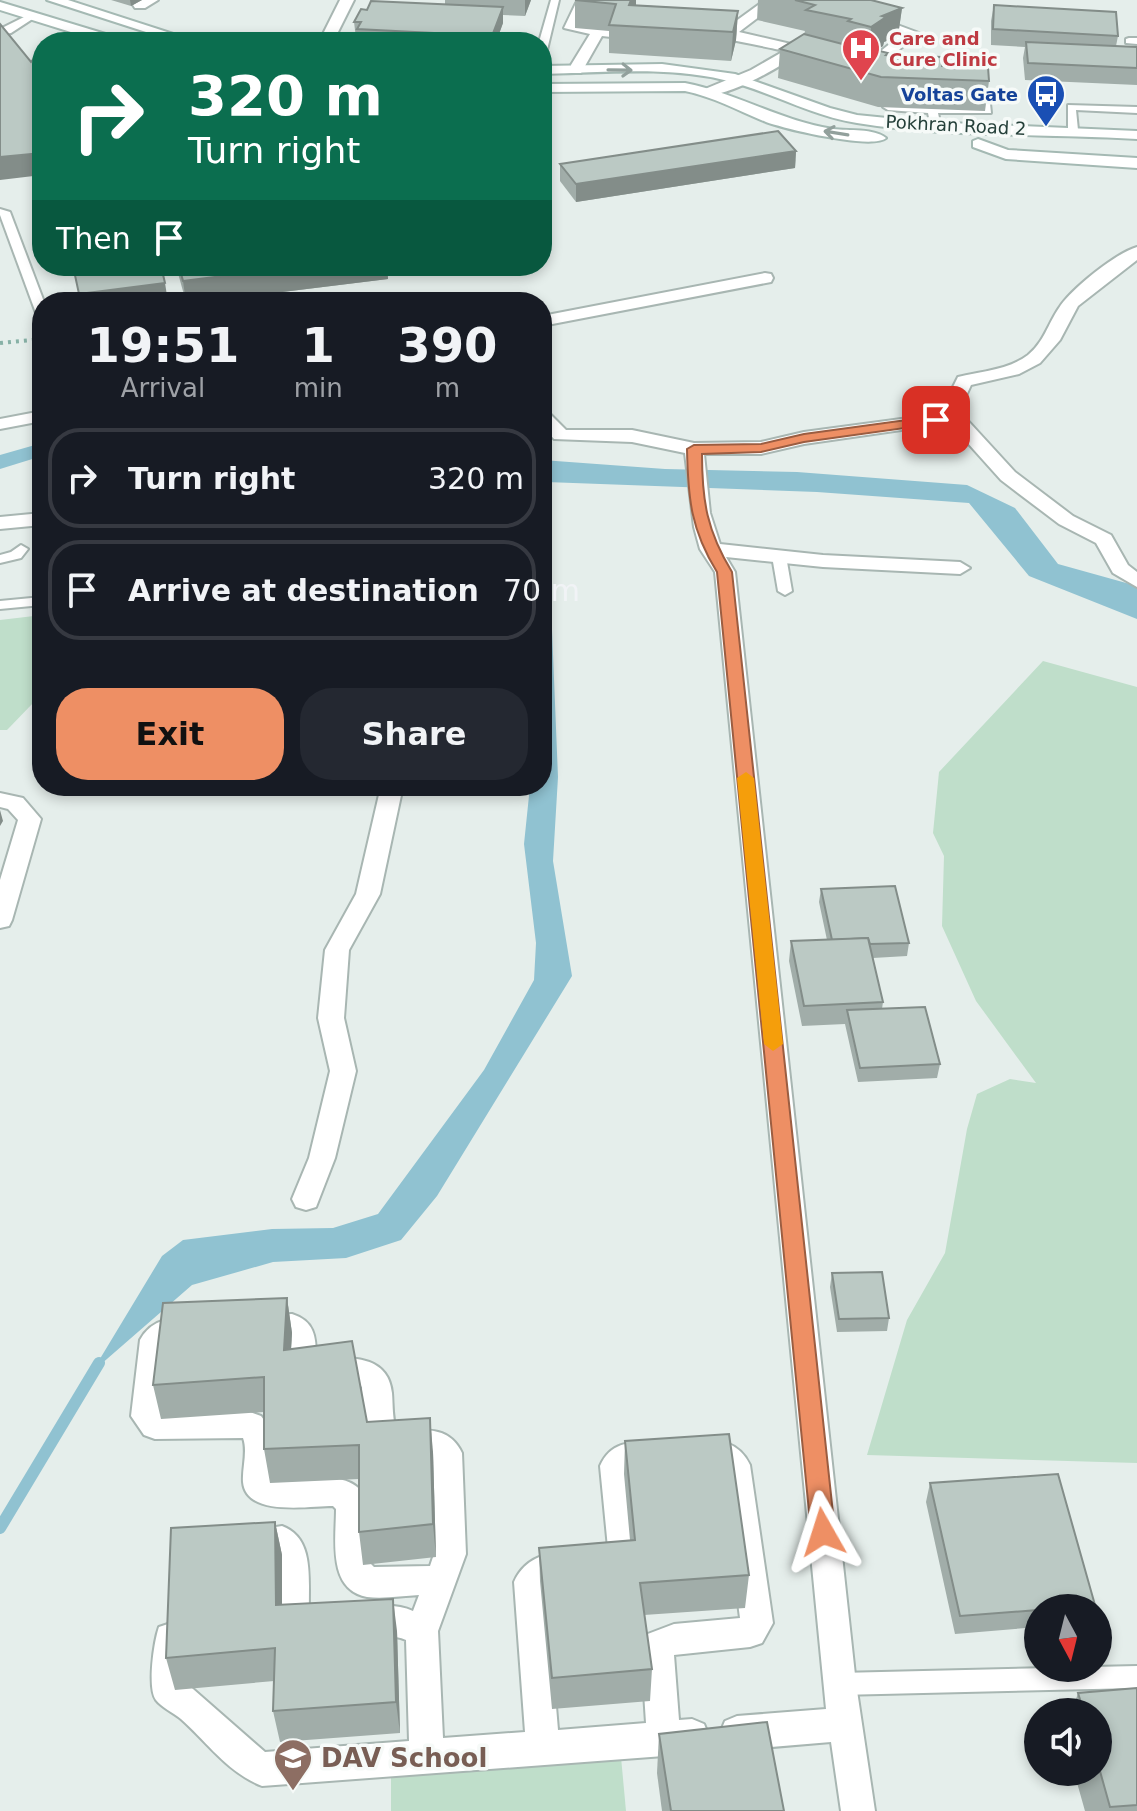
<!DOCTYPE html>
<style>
:root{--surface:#171b24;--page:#242831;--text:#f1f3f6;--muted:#9ea1a6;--line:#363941;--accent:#ee8f64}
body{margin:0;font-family:"DejaVu Sans",sans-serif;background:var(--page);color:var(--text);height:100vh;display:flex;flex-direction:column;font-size:30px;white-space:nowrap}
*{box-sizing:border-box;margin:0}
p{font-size:26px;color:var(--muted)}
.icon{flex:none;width:44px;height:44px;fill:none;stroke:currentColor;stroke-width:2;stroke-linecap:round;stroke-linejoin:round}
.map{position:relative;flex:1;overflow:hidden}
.drawer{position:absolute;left:32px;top:292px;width:520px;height:504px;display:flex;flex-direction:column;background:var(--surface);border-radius:32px;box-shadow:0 4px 12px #0003}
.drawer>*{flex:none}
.banner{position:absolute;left:32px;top:32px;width:520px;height:244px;border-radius:32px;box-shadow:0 4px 12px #0003;background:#0b6e4f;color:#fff;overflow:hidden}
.needle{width:52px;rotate:173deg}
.tools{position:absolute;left:1024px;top:1594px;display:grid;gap:16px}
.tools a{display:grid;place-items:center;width:88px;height:88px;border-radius:50%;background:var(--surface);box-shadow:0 4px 12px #0003;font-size:40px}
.pin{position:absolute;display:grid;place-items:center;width:68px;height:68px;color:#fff;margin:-34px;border-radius:16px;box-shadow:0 4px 12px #0006}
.me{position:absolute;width:88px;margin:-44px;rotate:354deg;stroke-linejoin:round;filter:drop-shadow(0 0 6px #0008)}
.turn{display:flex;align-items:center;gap:28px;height:168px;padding:0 24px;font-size:36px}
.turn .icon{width:104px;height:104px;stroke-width:2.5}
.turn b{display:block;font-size:56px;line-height:68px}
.then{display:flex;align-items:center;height:76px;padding:0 24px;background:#0003;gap:16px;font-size:30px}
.eta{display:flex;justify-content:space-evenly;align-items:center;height:136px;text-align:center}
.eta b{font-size:48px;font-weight:800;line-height:56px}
.action{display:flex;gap:16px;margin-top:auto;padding:16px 24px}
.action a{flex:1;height:92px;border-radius:32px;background:var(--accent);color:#111;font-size:32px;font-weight:800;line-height:92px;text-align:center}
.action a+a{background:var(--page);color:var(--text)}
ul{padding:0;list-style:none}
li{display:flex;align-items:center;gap:24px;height:100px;margin:0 16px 12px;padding:0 8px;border:4px solid var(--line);border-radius:32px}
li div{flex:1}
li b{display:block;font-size:30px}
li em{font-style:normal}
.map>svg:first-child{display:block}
</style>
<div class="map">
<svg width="1137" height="1811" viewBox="0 0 1137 1811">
<rect width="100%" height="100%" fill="#e5eeeb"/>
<g fill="#bfdeca">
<path d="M34,616V702L7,730H0V620Z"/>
<path d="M1043,661L1137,687V1463L867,1455L907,1320L945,1253L967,1129L977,1094L1010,1079L1036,1083L976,1001L942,926L944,856L933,833L939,772Z"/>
<path d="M621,1757L626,1811H391V1774Z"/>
</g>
<g fill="#90c2d1">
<path d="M42,443V456L0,469V455Z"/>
<path d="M542,460L665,469L797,472L967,485L1015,508L1058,564L1137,586V619L1029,576L969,503L817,492L546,482L558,777L553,861L572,976L437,1196L401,1240L346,1258L273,1262L192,1285L92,1372L162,1256L183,1240L272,1229L333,1228L378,1214L484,1070L534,980L536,943L524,844L530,786H542Z"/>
</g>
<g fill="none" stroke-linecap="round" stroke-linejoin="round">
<path stroke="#90c2d1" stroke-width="12" d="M0,1528L99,1363"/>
<g stroke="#a8b6b2" stroke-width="4">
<g id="lane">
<path d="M551,0H559L547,50L542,53V42H539Z"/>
<path d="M30,14L37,16L11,33L0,35V29Z"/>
<path d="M1129,38H1137V44L1126,43V39Z"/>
<path d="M969,91L989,94L991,113H938L941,127L936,130L931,127L928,113L888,110L883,107L888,104L983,108L981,98L966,96L964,94Z"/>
<path d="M1068,105L1137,107V113L1076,110L1078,130L1073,133L1068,130Z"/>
<path d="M0,209L10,212L44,302L42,316L36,313L0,215Z"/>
<path d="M21,545L28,549L21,558L0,563V555L11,552Z"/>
<path d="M779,552L786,556L792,591L785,595L778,591L772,556Z"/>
<path d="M42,597V605L0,609V601Z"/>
<path d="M1137,1666V1688L839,1695L831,1692L828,1684L831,1676L839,1673Z"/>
</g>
</g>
<g stroke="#a8b6b2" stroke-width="4">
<g id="street">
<path d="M140,0H158L145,8H135L133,5Z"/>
<path d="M340,0H354L333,42H319Z"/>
<path d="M765,0H781L739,32L791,44V49L797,53C783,67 725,98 705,95V89L751,70L784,51C770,47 706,36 700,32L707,28L725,29Z"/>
<path d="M597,1L602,2V8L586,10L579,25L611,29L618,33L611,37L602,36L581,73H571V65L590,34L564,28L576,3Z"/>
<path d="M866,17H876L919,33L876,69H866V63L902,34L866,23Z"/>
<path d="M1137,247V260L1078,306L1060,340L1040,363L1019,374L971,385L959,411L1015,472L1073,516L1111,535L1128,565L1137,572V587L1113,573L1096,543L1059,524L1001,480L948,421L936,425L804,444L761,454H704L710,513L720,544L823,555L960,562L970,568L960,574L823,567L726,557L735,572L856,1684L875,1811H841L831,1742L737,1750L725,1745L720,1733L725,1721L737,1716L826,1709L715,572L700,549L694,527L685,453L632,442L554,439L542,426V411L548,412L566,430H632L694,443L761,442L804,432L931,415L942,409L958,377C982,371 1008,370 1028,355C1044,342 1048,324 1059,308C1071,289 1116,253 1137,247Z"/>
<path d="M765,273L771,274L773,278L771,282L542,326V316Z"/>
<path d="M42,411V421L0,429V419Z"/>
<path d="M42,513V525L0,529V517Z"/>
<path d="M381,786H403L380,894L349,950L344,1018L356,1071L335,1158L316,1207L306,1210L296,1207L292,1199L309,1158L330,1071L318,1018L325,950L356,894Z"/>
<path d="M0,793L23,798L41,819L12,920L9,926L0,928V880L18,820L8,809L0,807Z"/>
<path d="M292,1314C314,1321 316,1336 316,1357C347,1358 388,1353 392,1393C393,1405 392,1421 397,1431C423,1430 449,1425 462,1453L466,1554L438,1631L443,1738L525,1732L514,1582C526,1555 556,1547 582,1558L587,1568L582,1578L546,1587L558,1730L646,1723L641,1646L645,1635L674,1624L740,1618L721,1472L713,1466L693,1462L689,1453L693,1444C715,1435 740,1443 750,1465L773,1623L762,1643L750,1647L674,1655L679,1720L692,1719L704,1724L709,1736L704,1748L692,1753L664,1756L262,1786C227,1772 208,1743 181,1719C174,1713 161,1707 156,1700C147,1688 154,1641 159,1627L171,1623L183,1627L187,1638L185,1682L265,1752L409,1741L406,1640C390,1632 370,1641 353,1634L348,1623L353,1612C371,1605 395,1603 413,1611L419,1595C403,1596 383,1599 367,1597C327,1590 336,1538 336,1509L333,1506C309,1506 246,1517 243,1482C242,1468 248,1451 243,1438L155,1439L144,1435L131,1416L140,1340C151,1319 176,1314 197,1321L202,1330L197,1339L169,1346L162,1413L250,1412L261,1416L276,1436L274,1479C301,1479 360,1466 368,1505C371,1522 368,1543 368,1561L374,1567L430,1566L434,1554L432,1459C420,1454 406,1459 393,1457C359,1454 363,1413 362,1387L358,1384C339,1383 295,1389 288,1364C285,1356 287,1346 285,1338L260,1339L250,1336L246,1327L250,1318L260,1315Z"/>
<path d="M656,1442L667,1445L671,1455L667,1465L631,1471L641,1555L636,1565L612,1579L601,1574L596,1564L601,1554L608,1548L600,1466C611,1441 631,1442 656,1442Z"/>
<path d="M282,1526C315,1538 308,1580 309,1610L318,1615L323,1626L318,1637L307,1641C254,1620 288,1594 274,1555L249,1557L238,1553L233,1543L238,1533Z"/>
</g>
</g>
<g stroke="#a4b9b3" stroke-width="4">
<g id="secondary">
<path d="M47,0H68L198,42H177Z"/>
<path d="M0,2L122,39L124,42H103L0,10Z"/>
<path d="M662,64L735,74L830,108L857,115L927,122L1137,131V139C1044,133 949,138 857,123C811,116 770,91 724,80C665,66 602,73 542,74V66Z"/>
<path d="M685,83C737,93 778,120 833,129C849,131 874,128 886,138C872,150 786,129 766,122C739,111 714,97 685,91L542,92V84Z"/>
<path d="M978,139L1008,150L1137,158V168L1006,159L973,147V141Z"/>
</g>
</g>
<path stroke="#87b1a6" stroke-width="4" stroke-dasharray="3 5" stroke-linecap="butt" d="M0,343L42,339"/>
<use href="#lane" fill="#fff" fill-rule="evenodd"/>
<use href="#street" fill="#fff" fill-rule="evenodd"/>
<use href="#secondary" fill="#fff" fill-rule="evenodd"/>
</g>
<g fill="#a1ada9">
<path d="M111,0H142L131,6Z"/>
<path d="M445,0H531L525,16L503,15V23L496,42H358V38H356L354,22L367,10L445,5Z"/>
<path d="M575,0H636V5L738,11L736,40L731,61L609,53V31L575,28Z"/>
<path d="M758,0H871L902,8L898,36L884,42L883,46L877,50L888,55L942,66L989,81L985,111L878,107L778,78L780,49L804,34L805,31L757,20Z"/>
<path d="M994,5L1118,36L1116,46L1137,47V85L1025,80L1023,58L1025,47L991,45V21Z"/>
<path d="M796,151L795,168L576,202L560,181V164Z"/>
<path d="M176,266H387L388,279L201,302H186Z"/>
<path d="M821,889L909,943L907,956L873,958L883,1002L882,1009L940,1064L937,1078L858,1082L845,1024L802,1026L789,961L791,941L827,940L819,902Z"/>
<path d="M832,1273L889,1318L887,1331L837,1332L830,1287Z"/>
<path d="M287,1298L292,1333L291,1349L367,1422L433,1452L436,1557L363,1565L359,1532V1479L270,1483L264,1449V1412L161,1419L153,1385Z"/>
<path d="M625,1441L749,1575L745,1608L644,1615L652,1669L650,1701L552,1709L540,1581L539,1548L630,1540L624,1474Z"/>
<path d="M930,1483L1095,1605L1094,1608H1038V1627L955,1634L926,1502Z"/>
<path d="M275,1522L282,1555V1605L397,1631L400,1733L280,1742L273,1711L274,1681L175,1690L166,1658Z"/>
<path d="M1137,1688V1811H1085L1074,1772H1098V1712H1072L1078,1693Z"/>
<path d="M659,1734L784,1811H662L657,1773Z"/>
</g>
<g fill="#838d89">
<path d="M130,0H142L131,6Z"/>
<path d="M525,0H531L525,16Z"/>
<path d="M631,0H636V13L629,5Z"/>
<path d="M503,7V23L496,42H493L492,36Z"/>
<path d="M902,8L898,36L884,42L883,46L869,55L871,27L882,16Z"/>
<path d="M738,11L736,40L731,61L733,32Z"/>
<path d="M796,151L795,168L576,202V184Z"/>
<path d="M42,153V175L0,180V157Z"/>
<path d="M301,266H387L388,279L201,302H186L183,281Z"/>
<path d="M165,283L168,302H80L79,294Z"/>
<path d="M0,810L3,821L0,826Z"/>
<path d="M287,1298L292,1333L289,1385L284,1350Z"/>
<path d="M430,1418L433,1452L436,1557L433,1524Z"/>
<path d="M275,1522L282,1555V1638L276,1605Z"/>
<path d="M393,1599L397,1631L400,1733L396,1702Z"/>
</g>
<g fill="#bbc9c4" stroke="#838d89" stroke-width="2">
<path d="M575,0H631L629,5L738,11L733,32L609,25L616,4Z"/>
<path d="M795,0H871L902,8L882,16L886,17L871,27L848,21L851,19L806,10L815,5Z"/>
<path d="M371,1L503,7L492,36L357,29L361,22H354L361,9L367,10Z"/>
<path d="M994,5L1116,12L1118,36L993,29Z"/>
<path d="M0,24L31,62L35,57H42V153L0,157Z"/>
<path d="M804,34L873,52L876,50L888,53L886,55L942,57V66L988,67L989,81L881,77L780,49Z"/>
<path d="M1026,42L1137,47V68L1028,63Z"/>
<path d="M778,131L796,151L576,184L560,164Z"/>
<path d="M73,266H161L165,283L79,294Z"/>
<path d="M179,266H301L183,281Z"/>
<path d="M895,886L909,943L870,944L868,938L832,940L821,889Z"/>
<path d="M868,938L883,1002L804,1006L791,941Z"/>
<path d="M925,1007L940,1064L860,1068L847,1010Z"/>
<path d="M882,1272L889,1318L839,1319L832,1273Z"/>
<path d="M287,1298L284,1350L352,1341L367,1422L430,1418L433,1524L359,1532V1445L264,1449V1377L153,1385L163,1303Z"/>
<path d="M729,1434L749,1575L640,1583L652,1669L552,1678L539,1548L635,1540L625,1441Z"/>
<path d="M1058,1474L1095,1605L1057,1608H1038V1610L960,1616L930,1483Z"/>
<path d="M275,1522L276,1605L393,1599L396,1702L273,1711L275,1648L166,1658L171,1528Z"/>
<path d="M1137,1688V1805L1110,1807L1098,1764V1712H1084L1078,1693Z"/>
<path d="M767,1722L784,1811H671L659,1734Z"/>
</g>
<defs><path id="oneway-shaft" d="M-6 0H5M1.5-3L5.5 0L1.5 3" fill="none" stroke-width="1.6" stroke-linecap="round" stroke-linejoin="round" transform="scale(2)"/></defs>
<g stroke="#92a09c">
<use href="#oneway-shaft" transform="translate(620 70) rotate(1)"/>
<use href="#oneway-shaft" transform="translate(836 133) rotate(-171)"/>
</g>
<path fill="#ee8f64" stroke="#9b5d41" stroke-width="2" d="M936,416L941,417V423L804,442L761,452L702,454C702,501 707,531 732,572L835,1532L832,1540L823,1543L815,1540L811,1532L717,572C691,530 688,499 687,449L694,445L761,444L804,434Z"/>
<path fill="#f59e0b" d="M746,772L754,778L783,1044L773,1051L764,1044L737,778Z"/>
<defs>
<g id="hospital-pin" transform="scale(2)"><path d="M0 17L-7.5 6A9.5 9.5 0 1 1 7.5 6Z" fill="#e0444e" stroke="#f6faf8"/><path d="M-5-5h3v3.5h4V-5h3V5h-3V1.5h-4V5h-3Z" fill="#fff"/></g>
<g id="bus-pin" transform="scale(2)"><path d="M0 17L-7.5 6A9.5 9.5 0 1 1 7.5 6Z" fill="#1a4fb4" stroke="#f6faf8"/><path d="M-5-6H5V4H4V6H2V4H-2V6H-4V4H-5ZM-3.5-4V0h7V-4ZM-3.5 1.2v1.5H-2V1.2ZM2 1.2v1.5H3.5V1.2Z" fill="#fff"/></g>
<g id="school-pin" transform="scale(2)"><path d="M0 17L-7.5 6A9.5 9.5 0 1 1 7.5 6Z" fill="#8d6e63" stroke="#f6faf8"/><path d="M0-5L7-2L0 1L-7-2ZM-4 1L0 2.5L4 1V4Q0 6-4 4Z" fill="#fff"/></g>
</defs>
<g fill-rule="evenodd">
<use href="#hospital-pin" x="861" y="48"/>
<use href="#bus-pin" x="1046" y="94"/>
<use href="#school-pin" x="293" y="1758"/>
</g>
<g text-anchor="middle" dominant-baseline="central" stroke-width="7" stroke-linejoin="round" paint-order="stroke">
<g font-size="18" font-weight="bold" fill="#be3a42" stroke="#f6faf8" text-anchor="start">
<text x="889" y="38">Care and<tspan x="889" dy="21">Cure Clinic</tspan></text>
</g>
<g font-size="18" font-weight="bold" fill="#164399" stroke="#f6faf8" text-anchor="end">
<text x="1018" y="94">Voltas Gate</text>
</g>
<g font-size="18" fill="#25403a" stroke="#f6faf8">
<text transform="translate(956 125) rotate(3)">Pokhran Road 2</text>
</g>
<g font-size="26" font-weight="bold" fill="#785e54" stroke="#f6faf8" text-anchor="start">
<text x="321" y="1758">DAV School</text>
</g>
</g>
</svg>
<div class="tools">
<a><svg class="needle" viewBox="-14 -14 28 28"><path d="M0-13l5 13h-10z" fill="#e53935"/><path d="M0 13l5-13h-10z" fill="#9ea1a6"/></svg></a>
<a><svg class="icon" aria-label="sound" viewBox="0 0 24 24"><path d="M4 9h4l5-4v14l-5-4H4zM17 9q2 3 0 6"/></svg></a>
</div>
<div class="pin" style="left:936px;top:420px;background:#d93025"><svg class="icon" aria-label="arrive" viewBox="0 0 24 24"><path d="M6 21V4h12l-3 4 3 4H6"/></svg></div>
<svg class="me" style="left:823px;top:1532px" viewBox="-20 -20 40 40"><path d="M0-17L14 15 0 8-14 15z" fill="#ee8f64" stroke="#fff" stroke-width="4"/></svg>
<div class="banner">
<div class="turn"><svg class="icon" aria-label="right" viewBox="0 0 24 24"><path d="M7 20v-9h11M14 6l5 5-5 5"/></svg><div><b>320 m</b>Turn right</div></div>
<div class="then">Then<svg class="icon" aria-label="arrive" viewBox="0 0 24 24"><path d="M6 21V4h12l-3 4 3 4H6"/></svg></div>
</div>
<section class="drawer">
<div class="eta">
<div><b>19:51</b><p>Arrival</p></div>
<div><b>1</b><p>min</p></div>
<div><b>390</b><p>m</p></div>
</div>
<ul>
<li><svg class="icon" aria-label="right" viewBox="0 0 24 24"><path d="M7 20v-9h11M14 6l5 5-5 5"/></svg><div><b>Turn right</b></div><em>320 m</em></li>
<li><svg class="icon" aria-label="arrive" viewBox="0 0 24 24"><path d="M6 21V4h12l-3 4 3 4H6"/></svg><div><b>Arrive at destination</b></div><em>70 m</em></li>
</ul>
<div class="action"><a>Exit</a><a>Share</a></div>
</section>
</div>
